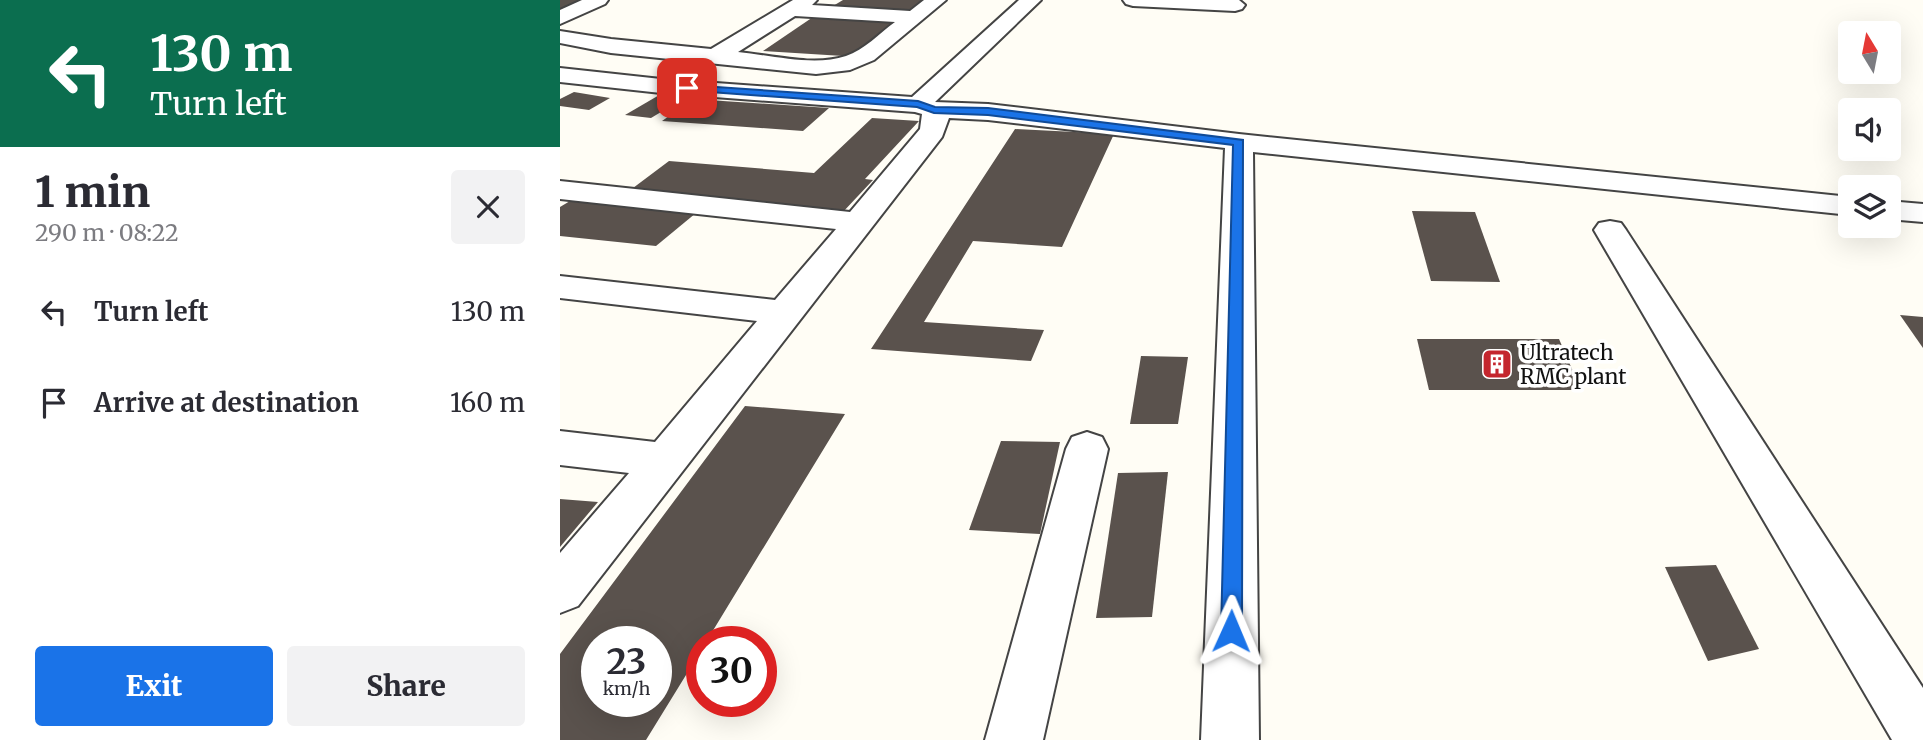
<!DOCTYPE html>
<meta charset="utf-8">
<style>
:root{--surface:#fff;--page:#f2f2f3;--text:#2b2b33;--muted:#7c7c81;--accent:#1a73e8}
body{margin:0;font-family:Merriweather,serif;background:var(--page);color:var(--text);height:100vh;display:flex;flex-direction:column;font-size:26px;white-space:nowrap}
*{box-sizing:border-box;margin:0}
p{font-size:23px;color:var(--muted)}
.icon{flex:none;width:38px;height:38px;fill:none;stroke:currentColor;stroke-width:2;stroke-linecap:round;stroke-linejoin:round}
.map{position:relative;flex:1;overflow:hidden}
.drawer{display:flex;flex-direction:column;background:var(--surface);width:560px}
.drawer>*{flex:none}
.top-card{background:#0b6e4f;color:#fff;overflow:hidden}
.needle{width:46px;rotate:350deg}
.buttons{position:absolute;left:1278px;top:21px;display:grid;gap:14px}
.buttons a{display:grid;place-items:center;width:63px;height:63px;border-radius:7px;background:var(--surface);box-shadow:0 7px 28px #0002;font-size:35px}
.speed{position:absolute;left:21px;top:626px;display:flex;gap:14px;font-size:35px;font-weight:700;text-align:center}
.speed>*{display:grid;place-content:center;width:91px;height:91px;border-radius:50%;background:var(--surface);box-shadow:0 7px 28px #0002;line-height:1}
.speed small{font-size:18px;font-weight:400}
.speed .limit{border:10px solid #d22;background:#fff;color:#111}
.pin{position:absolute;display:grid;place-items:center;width:60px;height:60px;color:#fff;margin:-30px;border-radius:14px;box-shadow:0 4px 10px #0006}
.me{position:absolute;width:77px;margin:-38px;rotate:1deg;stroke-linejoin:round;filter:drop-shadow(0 0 5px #0008)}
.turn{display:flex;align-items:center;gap:24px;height:147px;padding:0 35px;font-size:32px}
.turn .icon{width:91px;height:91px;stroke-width:2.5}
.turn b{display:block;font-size:49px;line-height:60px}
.round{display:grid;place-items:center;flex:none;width:74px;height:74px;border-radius:7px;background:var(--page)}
.summary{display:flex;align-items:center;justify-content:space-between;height:119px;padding:0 35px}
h1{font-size:42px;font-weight:800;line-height:52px}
.button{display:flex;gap:14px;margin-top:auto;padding:14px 35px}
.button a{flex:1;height:80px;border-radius:7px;background:var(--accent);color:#fff;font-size:28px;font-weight:800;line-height:80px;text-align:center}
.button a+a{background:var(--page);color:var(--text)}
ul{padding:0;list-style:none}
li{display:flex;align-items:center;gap:21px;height:91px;padding:0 35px}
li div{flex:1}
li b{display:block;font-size:26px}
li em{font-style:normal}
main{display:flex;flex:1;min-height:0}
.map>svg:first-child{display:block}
</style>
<main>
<section class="drawer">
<div class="top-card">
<div class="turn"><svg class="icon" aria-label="left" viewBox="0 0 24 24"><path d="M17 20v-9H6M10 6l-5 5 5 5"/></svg><div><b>130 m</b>Turn left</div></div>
</div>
<div class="summary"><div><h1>1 min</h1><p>290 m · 08:22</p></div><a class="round"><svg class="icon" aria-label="close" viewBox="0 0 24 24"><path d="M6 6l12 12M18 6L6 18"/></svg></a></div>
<ul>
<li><svg class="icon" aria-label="left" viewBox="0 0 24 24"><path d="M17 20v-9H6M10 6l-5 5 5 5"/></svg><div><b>Turn left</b></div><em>130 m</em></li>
<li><svg class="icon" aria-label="arrive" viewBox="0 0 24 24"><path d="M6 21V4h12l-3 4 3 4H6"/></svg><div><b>Arrive at destination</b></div><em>160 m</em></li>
</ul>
<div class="button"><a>Exit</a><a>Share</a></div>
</section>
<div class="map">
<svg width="1363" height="740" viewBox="0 0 1363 740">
<rect width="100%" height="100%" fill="#fffdf5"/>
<g fill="#5a524d" fill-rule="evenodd">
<path d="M0,0H27L0,13Z"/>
<path d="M283,0H374L360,12L273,6Z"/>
<path d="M256,15L344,21L299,57L203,51Z"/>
<path d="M14,92L50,98L29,110L0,106V99Z"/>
<path d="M101,94L126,97L91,118L65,115Z"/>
<path d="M133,99L269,108L243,131L102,121Z"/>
<path d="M312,118L359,121L305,179L313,180L282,213L65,194L109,161L254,173Z"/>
<path d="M455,129L554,134L502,247L413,241L364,322L484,330L471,361L311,349Z"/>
<path d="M10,201L136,213L96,246L0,236V207Z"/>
<path d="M852,211L915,212L940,282L871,281Z"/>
<path d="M1340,315L1363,317V348Z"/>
<path d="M857,339H999L1021,390H869Z"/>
<path d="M581,356L628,357L618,424H570Z"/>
<path d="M185,406L285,414L146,642H142V649L86,740H0V654ZM37,642H96V702H37Z"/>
<path d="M441,441L500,442L480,534L409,530Z"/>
<path d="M608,472L592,617L536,618L558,473Z"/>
<path d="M0,499L38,502L0,547Z"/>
<path d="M1156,565L1199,649L1148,661L1105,567Z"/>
</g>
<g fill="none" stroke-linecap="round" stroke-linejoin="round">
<g stroke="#444" stroke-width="4">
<g id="minor">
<path d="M22,0H48L45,4L0,24V10Z"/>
<path d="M233,0H257L252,5L350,11L364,0H386L314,60L290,70L256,74L51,53L0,43V31L51,39L151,49ZM235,16L335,22C320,33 304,50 286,56C254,67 211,55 178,52Z"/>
<path d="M459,0H481L375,102L428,104L679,134L1290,197V215L693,152L699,740H641L665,148L428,120L389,118L382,137L18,606L0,613V553L69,473L0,465V431L95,442L197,321L0,298V276L215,300L276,229L0,199V181L290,212L360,129L362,114L355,112L101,93L0,82V68L101,79L352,97Z"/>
<path d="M563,0H679L685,5L682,9L675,11L573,6L566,4Z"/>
<path d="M1328,201L1363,204V222L1328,219Z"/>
<path d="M1050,221L1061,223L1066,230L1363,688V740H1332L1034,230L1039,223Z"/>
<path d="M527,432L542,437L548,449L483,740H425L506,449L512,437Z"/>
</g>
</g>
<use href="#minor" fill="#fff" fill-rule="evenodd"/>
</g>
<path fill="#1a73e8" stroke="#114b97" stroke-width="2" d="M127,85L358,101L375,107L428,108L683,140L682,631L679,638L671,641L664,638L661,631L673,145L428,115L374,113L357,107L123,90L122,88Z"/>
<defs>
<g id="building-square" transform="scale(1.575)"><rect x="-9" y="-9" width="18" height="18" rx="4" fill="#c4262e" stroke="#fff"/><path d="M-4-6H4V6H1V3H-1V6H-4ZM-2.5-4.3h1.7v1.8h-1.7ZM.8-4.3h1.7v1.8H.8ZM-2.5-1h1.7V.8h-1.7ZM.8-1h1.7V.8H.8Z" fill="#fff"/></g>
</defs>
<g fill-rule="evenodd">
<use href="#building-square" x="937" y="364"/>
</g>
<g text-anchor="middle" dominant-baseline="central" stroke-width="7" stroke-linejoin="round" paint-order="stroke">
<g font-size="21" fill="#111" stroke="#fff" text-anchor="start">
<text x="960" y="352">Ultratech<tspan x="960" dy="24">RMC plant</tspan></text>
</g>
</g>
</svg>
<div class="buttons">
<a><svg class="needle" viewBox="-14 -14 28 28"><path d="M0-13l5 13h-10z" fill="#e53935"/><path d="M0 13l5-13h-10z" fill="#7c7c81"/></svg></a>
<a><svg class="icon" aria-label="sound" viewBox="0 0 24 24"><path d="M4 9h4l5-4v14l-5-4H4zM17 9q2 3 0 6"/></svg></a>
<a><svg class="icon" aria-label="layers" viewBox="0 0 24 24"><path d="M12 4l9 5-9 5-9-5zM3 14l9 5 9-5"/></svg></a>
</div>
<div class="speed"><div>23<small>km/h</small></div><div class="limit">30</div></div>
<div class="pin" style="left:127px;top:88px;background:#d93025"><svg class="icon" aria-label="arrive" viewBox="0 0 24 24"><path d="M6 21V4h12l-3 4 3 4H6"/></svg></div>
<svg class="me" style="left:671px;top:631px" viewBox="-20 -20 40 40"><path d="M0-17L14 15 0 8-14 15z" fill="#1a73e8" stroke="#fff" stroke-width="4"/></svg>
</div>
</main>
